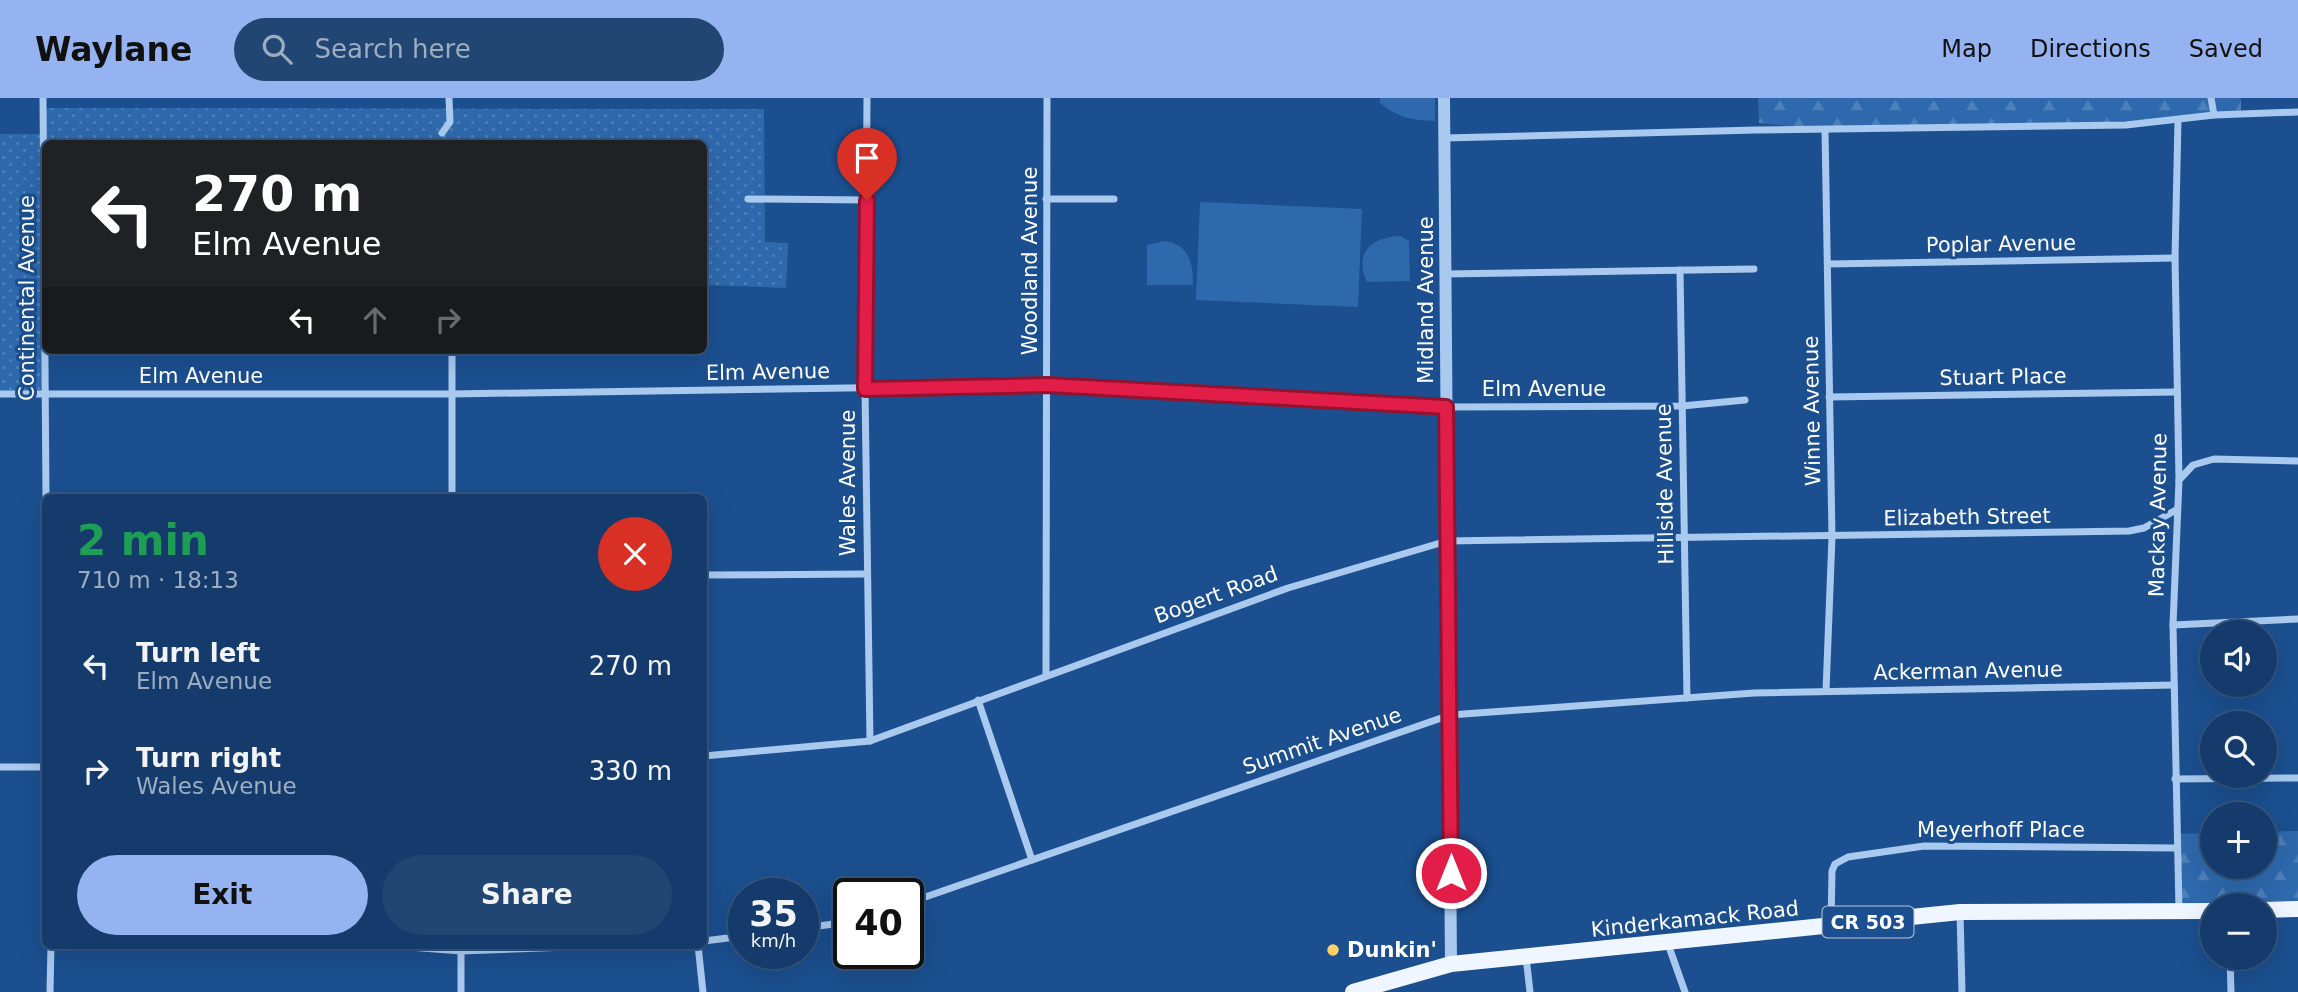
<!DOCTYPE html>
<meta charset="utf-8">
<style>
:root{--surface:#143b6b;--page:#214673;--text:#f1f3f6;--muted:#9dadc1;--line:#33557e;--accent:#95b2f1}
body{margin:0;font-family:"DejaVu Sans",sans-serif;background:var(--page);color:var(--text);height:100vh;display:flex;flex-direction:column;font-size:26px;white-space:nowrap}
*{box-sizing:border-box;margin:0}
p{font-size:23px;color:var(--muted)}
.icon{flex:none;width:38px;height:38px;fill:none;stroke:currentColor;stroke-width:2;stroke-linecap:round;stroke-linejoin:round}
.map{position:relative;flex:1;overflow:hidden}
.panel{position:absolute;left:42px;top:396px;width:665px;height:455px;display:flex;flex-direction:column;background:var(--surface);border-radius:10px;box-shadow:0 7px 28px #0002,0 0 0 2px var(--line)}
.panel>*{flex:none}
.guide{position:absolute;left:42px;top:42px;width:665px;height:214px;border-radius:10px;box-shadow:0 7px 28px #0002,0 0 0 2px var(--line);background:#202124;color:#fff;overflow:hidden}
.fabs{position:absolute;left:2200px;top:522px;display:grid;gap:14px}
.fabs a{display:grid;place-items:center;width:77px;height:77px;border-radius:50%;background:var(--surface);box-shadow:0 7px 28px #0002,0 0 0 2px var(--line);font-size:35px}
.speed{position:absolute;left:728px;top:780px;display:flex;gap:14px;font-size:35px;font-weight:700;text-align:center}
.speed>*{display:grid;place-content:center;width:91px;height:91px;border-radius:50%;background:var(--surface);box-shadow:0 7px 28px #0002,0 0 0 2px var(--line);line-height:1}
.speed small{font-size:18px;font-weight:400}
.speed .limit{border:4px solid #111;border-radius:10px;background:#fff;color:#111}
.pin{position:absolute;display:grid;place-items:center;width:60px;height:60px;color:#fff;margin:-72px -30px;border-radius:50% 50% 50% 0;rotate:-45deg;box-shadow:0 0 7px #0007}
.pin .icon{rotate:45deg}
.me{position:absolute;width:77px;margin:-38px;rotate:0deg;stroke-linejoin:round;filter:drop-shadow(0 0 5px #0008)}
.turn{display:flex;align-items:center;gap:24px;height:147px;padding:0 35px;font-size:32px}
.turn .icon{width:91px;height:91px;stroke-width:2.5}
.turn b{display:block;font-size:49px;line-height:60px}
.lanes{display:flex;align-items:center;height:66px;padding:0 35px;background:#0003;justify-content:center;gap:35px;direction:ltr}
.lanes .off{opacity:.35}
.round{display:grid;place-items:center;flex:none;width:74px;height:74px;border-radius:37px;background:var(--page)}
.headline{display:flex;align-items:center;justify-content:space-between;height:119px;padding:0 35px}
h1{font-size:42px;font-weight:800;line-height:52px;color:#1e9e55}
.primary-button{display:flex;gap:14px;margin-top:auto;padding:14px 35px}
.primary-button a{flex:1;height:80px;border-radius:42px;background:var(--accent);color:#111;font-size:28px;font-weight:800;line-height:80px;text-align:center}
.primary-button a+a{background:var(--page);color:var(--text)}
ul{padding:0;list-style:none}
li{display:flex;align-items:center;gap:21px;height:105px;padding:0 35px}
li div{flex:1}
li b{display:block;font-size:26px}
li em{font-style:normal}
header{display:flex;align-items:center;gap:42px;box-sizing:border-box;height:98px;padding:0 35px;background:var(--accent);color:#111}
header strong{font-size:33px}
nav{display:flex;gap:38px;margin-inline-start:auto;font-size:24px}
.search{width:490px;height:63px;background:var(--page);display:flex;align-items:center;gap:18px;box-sizing:border-box;padding:0 24px;border-radius:38px;color:var(--muted);font-size:26px}
.map>svg:first-child{display:block}
</style>
<header>
<strong>Waylane</strong>
<div class="search"><svg class="icon" aria-label="search" viewBox="0 0 24 24"><circle cx="10" cy="10" r="6"/><path d="M15 15l6 6"/></svg>Search here</div>
<nav><a>Map</a><a>Directions</a><a>Saved</a></nav>
</header>
<div class="map">
<svg width="2298" height="894" viewBox="0 0 2298 894">
<defs>
<pattern id="forest-firs" width="22" height="20" patternUnits="userSpaceOnUse" patternTransform="scale(1.75)"><rect width="22" height="20" fill="#2e69ad"/><path d="M5 1l3.5 6h-7zM16 11l3.5 6h-7z" fill="#4d80b9"/></pattern>
<pattern id="park-dots" width="8" height="8" patternUnits="userSpaceOnUse" patternTransform="scale(1.75)"><rect width="8" height="8" fill="#2e69ad"/><path d="M2 2h.1M6 6h.1" fill="none" stroke="#4d80b9" stroke-width="1.8" stroke-linecap="round"/></pattern>
</defs>
<rect width="100%" height="100%" fill="#1b4f8f"/>
<g fill="#2e69ad">
<path d="M1380,0H1435V23C1412,22 1398,20 1380,5Z"/>
<path d="M1200,104L1362,111L1358,209L1196,202Z"/>
<path d="M1400,138L1409,143L1410,183L1367,184C1353,155 1372,139 1400,138Z"/>
<path d="M1165,143C1190,147 1193,166 1193,187H1147V147Z"/>
</g>
<g fill="url(#forest-firs)">
<path d="M1758,0H2241V16L2149,26L1825,32L1759,25Z"/>
<path d="M2298,733V811C2257,806 2219,806 2179,812L2176,736L2212,735V768H2264L2265,734Z"/>
</g>
<path fill="url(#park-dots)" d="M46,10L764,11L765,144L788,145L786,190L704,187V46H46L47,294L0,295V36H46Z"/>
<g fill="none" stroke-linecap="round" stroke-linejoin="round">
<g stroke="#a9c9ee" stroke-width="7">
<path d="M43,0L46,399"/>
<path d="M867,0L865,291L870,643"/>
<path d="M2211,0L2214,17"/>
<path d="M2178,22L2175,160L2179,382L2173,527L2179,812"/>
<path d="M1825,32L1832,439L1826,593"/>
<path d="M442,35L450,24L449,0"/>
<path d="M1444,40L1756,32L2126,27L2214,17L2298,14"/>
<path d="M748,101L867,102"/>
<path d="M1046,101H1114"/>
<path d="M1828,166L2175,160"/>
<path d="M1680,172L1687,600"/>
<path d="M1445,176L1754,171"/>
<path d="M0,296H451L1048,287L1446,309L1682,308L1745,302"/>
<path d="M1829,299L2177,294"/>
<path d="M2179,382L2193,367L2214,361L2298,363"/>
<path d="M452,399V252"/>
<path d="M704,477L866,476"/>
<path d="M2173,527L2298,521"/>
<path d="M1046,577L1047,0"/>
<path d="M978,602L1032,762"/>
<path d="M704,658L870,643L1288,490L1447,443L2129,433L2144,430L2176,412"/>
<path d="M0,669H46"/>
<path d="M2175,681L2298,680"/>
<path d="M908,805L1450,617L1754,595L2174,587"/>
<path d="M1960,814L1962,894"/>
<path d="M1831,826L1832,773L1835,766L1848,759L1924,748L2177,750"/>
<path d="M803,830L849,824"/>
<path d="M704,843L744,838"/>
<path d="M1668,846L1685,894"/>
<path d="M383,847L461,853L622,847"/>
<path d="M461,847V894"/>
<path d="M698,847L703,894"/>
<path d="M1526,859L1530,894"/>
<path d="M2230,859L2231,894"/>
<path d="M50,894L51,847"/>
</g>
<path stroke="#a9c9ee" stroke-width="12" d="M1444,0L1451,866"/>
<g stroke="#f0f6ff" stroke-width="16">
<path d="M2264,812L2298,811"/>
<path d="M1353,894L1451,866L1960,814L2212,813"/>
</g>
</g>
<g fill="none" stroke-linecap="round" stroke-linejoin="round">
<g stroke="#92132f" stroke-width="18">
<path id="route" d="M867,102L865,291L1048,287L1446,309L1451,775"/>
</g>
<use href="#route" stroke="#e11d48" stroke-width="12"/>
</g>
<circle fill="#ffd166" stroke="#1b4f8f" stroke-width="2.5" cx="1333" cy="852" r="7"/>
<g text-anchor="middle" dominant-baseline="central" stroke-width="6" stroke-linejoin="round" paint-order="stroke">
<rect fill="#1b4f8f" stroke="#bbcadd" stroke-width="2" x="1822.5" y="808.5" width="91" height="31" rx="5"/>
<g font-size="19" font-weight="bold" fill="#fff">
<text x="1868" y="824">CR 503</text>
</g>
<g font-size="21" fill="#fff" stroke="#1b4f8f">
<text transform="translate(2001 146) rotate(-1)">Poplar Avenue</text>
<text transform="translate(1030 163) rotate(-90)">Woodland Avenue</text>
<text transform="translate(27 200) rotate(-90)">Continental Avenue</text>
<text transform="translate(1426 202) rotate(-90)">Midland Avenue</text>
<text transform="translate(768 274) rotate(-1)">Elm Avenue</text>
<text x="201" y="278">Elm Avenue</text>
<text transform="translate(2003 279) rotate(-1)">Stuart Place</text>
<text x="1544" y="291">Elm Avenue</text>
<text transform="translate(1812 313) rotate(-91)">Winne Avenue</text>
<text transform="translate(848 385) rotate(-90)">Wales Avenue</text>
<text transform="translate(1665 386) rotate(-91)">Hillside Avenue</text>
<text transform="translate(2158 417) rotate(-89)">Mackay Avenue</text>
<text transform="translate(1967 419) rotate(-1)">Elizabeth Street</text>
<text transform="translate(1216 497) rotate(-20)">Bogert Road</text>
<text transform="translate(1968 573) rotate(-1)">Ackerman Avenue</text>
<text transform="translate(1322 643) rotate(-19)">Summit Avenue</text>
<text x="2001" y="732">Meyerhoff Place</text>
<text transform="translate(1695 821) rotate(-6)">Kinderkamack Road</text>
</g>
<g font-size="21" font-weight="bold" fill="#fff" stroke="#1b4f8f" text-anchor="start">
<text x="1347" y="852">Dunkin'</text>
</g>
</g>
</svg>
<div class="fabs">
<a><svg class="icon" aria-label="sound" viewBox="0 0 24 24"><path d="M4 9h4l5-4v14l-5-4H4zM17 9q2 3 0 6"/></svg></a>
<a><svg class="icon" aria-label="search" viewBox="0 0 24 24"><circle cx="10" cy="10" r="6"/><path d="M15 15l6 6"/></svg></a>
<a>+</a>
<a>−</a>
</div>
<div class="speed"><div>35<small>km/h</small></div><div class="limit">40</div></div>
<div class="pin" style="left:867px;top:102px;background:#d93025"><svg class="icon" aria-label="arrive" viewBox="0 0 24 24"><path d="M6 21V4h12l-3 4 3 4H6"/></svg></div>
<svg class="me" style="left:1451px;top:775px" viewBox="-20 -20 40 40"><circle r="17" fill="#e11d48" stroke="#fff" stroke-width="3"/><path d="M0-11L8 9 0 5-8 9z" fill="#fff"/></svg>
<div class="guide">
<div class="turn"><svg class="icon" aria-label="left" viewBox="0 0 24 24"><path d="M17 20v-9H6M10 6l-5 5 5 5"/></svg><div><b>270 m</b>Elm Avenue</div></div>
<div class="lanes"><svg class="icon" aria-label="left" viewBox="0 0 24 24"><path d="M17 20v-9H6M10 6l-5 5 5 5"/></svg><svg class="icon off" aria-label="ahead" viewBox="0 0 24 24"><path d="M12 20V5M6 11l6-6 6 6"/></svg><svg class="icon off" aria-label="right" viewBox="0 0 24 24"><path d="M7 20v-9h11M14 6l5 5-5 5"/></svg></div>
</div>
<section class="panel">
<div class="headline"><div><h1>2 min</h1><p>710 m · 18:13</p></div><a class="round" style="background:#d93025;color:#fff"><svg class="icon" aria-label="close" viewBox="0 0 24 24"><path d="M6 6l12 12M18 6L6 18"/></svg></a></div>
<ul>
<li><svg class="icon" aria-label="left" viewBox="0 0 24 24"><path d="M17 20v-9H6M10 6l-5 5 5 5"/></svg><div><b>Turn left</b><p>Elm Avenue</p></div><em>270 m</em></li>
<li><svg class="icon" aria-label="right" viewBox="0 0 24 24"><path d="M7 20v-9h11M14 6l5 5-5 5"/></svg><div><b>Turn right</b><p>Wales Avenue</p></div><em>330 m</em></li>
</ul>
<div class="primary-button"><a>Exit</a><a>Share</a></div>
</section>
</div>
